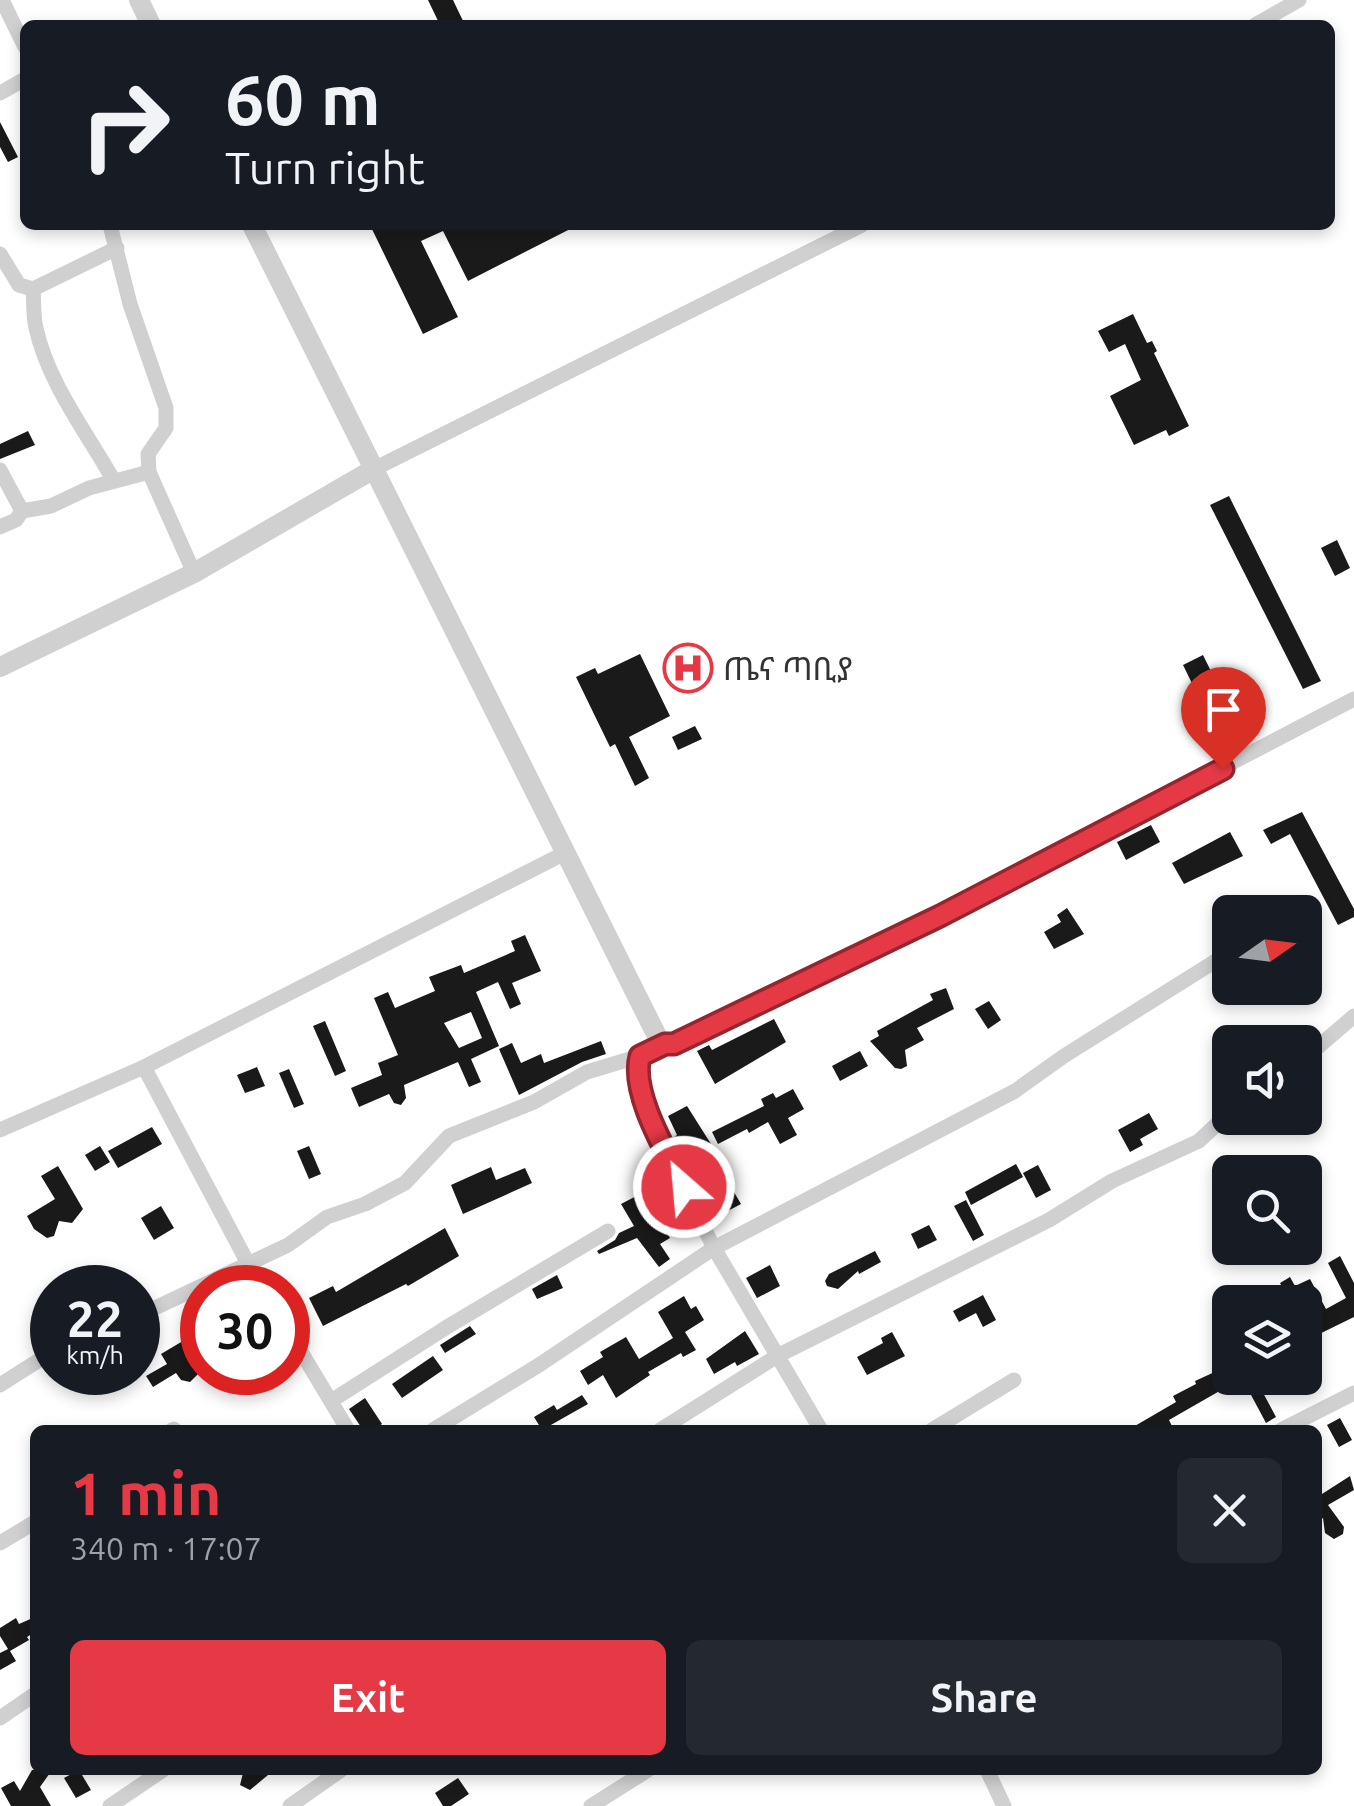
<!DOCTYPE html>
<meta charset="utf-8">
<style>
:root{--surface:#171b24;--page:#242831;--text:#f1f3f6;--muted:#9ea1a6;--accent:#e63946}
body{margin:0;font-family:Ubuntu,"Noto Sans Ethiopic",sans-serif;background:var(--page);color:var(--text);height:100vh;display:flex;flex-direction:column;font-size:38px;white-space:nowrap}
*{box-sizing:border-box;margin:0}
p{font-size:32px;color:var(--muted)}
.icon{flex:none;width:55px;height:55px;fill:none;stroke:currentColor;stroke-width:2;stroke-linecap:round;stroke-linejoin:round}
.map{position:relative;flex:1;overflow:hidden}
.sheet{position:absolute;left:30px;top:1425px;width:1292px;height:350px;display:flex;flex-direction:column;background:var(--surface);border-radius:15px;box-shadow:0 5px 15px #0003}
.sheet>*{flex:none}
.guide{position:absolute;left:20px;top:20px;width:1315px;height:210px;border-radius:15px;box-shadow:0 5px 15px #0003;background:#171b24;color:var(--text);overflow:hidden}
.needle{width:65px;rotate:76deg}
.controls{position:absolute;left:1212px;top:895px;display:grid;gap:20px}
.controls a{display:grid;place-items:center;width:110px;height:110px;border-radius:15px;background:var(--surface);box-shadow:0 5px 15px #0003;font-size:50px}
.speed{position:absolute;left:30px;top:1265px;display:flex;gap:20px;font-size:50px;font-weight:700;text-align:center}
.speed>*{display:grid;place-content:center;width:130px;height:130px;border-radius:50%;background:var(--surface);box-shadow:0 5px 15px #0003;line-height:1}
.speed small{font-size:25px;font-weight:400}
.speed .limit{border:15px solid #d22;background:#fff;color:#111}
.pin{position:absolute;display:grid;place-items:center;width:85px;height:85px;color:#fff;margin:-102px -42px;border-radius:50% 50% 50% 0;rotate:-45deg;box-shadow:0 0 10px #0007}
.pin .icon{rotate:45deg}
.me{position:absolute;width:110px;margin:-55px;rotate:333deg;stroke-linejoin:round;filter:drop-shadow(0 0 8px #0008)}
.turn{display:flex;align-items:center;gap:35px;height:210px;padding:0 40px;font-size:45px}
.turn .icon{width:130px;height:130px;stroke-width:2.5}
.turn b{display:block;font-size:70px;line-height:85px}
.round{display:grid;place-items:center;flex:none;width:105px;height:105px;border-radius:15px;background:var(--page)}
.headline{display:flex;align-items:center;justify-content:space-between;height:170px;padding:0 40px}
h1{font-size:60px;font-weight:700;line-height:75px;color:var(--accent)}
.primary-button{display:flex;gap:20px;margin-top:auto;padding:20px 40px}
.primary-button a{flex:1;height:115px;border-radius:15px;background:var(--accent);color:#fff;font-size:40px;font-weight:700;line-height:115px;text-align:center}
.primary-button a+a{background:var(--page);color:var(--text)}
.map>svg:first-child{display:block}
</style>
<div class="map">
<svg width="1354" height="1806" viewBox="0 0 1354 1806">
<rect width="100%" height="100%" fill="#fff"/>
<g fill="#1a1a1a" fill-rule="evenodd">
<path d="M428,0H453L465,25H440Z"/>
<path d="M0,122L18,157L8,162L0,147Z"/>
<path d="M370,225H578L468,281L443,231L421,241L458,317L423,334Z"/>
<path d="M1133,314L1147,343L1152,341L1157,351L1154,353L1189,426L1169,436L1166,430L1134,445L1110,396L1141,380L1125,344L1109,352L1098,331Z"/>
<path d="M28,431L35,445L0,459V444Z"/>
<path d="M1229,496L1321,681L1303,689L1210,505Z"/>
<path d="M1337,540L1350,568L1335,576L1321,548Z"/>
<path d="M640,654L670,716L629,737L649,778L635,786L615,744L610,747L576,677L595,668L598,674Z"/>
<path d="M1203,655L1231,712L1211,722L1183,665Z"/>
<path d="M695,726L702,739L678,750L672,737Z"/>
<path d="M1302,812L1354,909V917L1338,925L1290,834L1271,844L1263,830Z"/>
<path d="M1151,825L1160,842L1126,860L1117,842Z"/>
<path d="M1230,832L1243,856L1184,884L1172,863Z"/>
<path d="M1067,908L1084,934L1054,949L1044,932L1061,922L1057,915Z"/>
<path d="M525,935L541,971L512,983L521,1004L510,1009L498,982L476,992L499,1046L471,1059L481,1082L469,1087L458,1062L404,1085L406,1098L401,1105L394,1103L389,1094L359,1107L351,1088L382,1075L378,1063L398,1055L374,998L388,992L395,1008L435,991L429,977L461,965L464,973L515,951L511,941ZM471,1012L482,1038L459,1048L444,1023Z"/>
<path d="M946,988L954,1009L917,1028L924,1040L905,1050L907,1066L901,1069L895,1068L870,1041L879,1036L877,1031L933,1000L930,994Z"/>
<path d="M989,1001L1001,1020L988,1029L975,1009Z"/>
<path d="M774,1019L786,1042L715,1084L697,1051L709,1045L712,1050Z"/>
<path d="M325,1021L346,1071L335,1076L313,1026Z"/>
<path d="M601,1041L606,1054L582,1062L519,1095L499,1049L512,1043L521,1063L541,1054L544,1063Z"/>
<path d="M860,1051L868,1066L840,1081L832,1066Z"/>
<path d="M257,1067L265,1086L245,1093L237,1075Z"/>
<path d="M289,1069L304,1104L294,1108L279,1073Z"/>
<path d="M793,1089L804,1109L788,1118L797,1135L780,1144L768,1122L749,1133L747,1129L718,1144L712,1132L764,1106L761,1099L773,1093L776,1098Z"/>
<path d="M687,1106L711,1144L681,1156L672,1138L677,1135L668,1116Z"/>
<path d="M1149,1113L1158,1129L1140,1139L1143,1145L1130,1152L1118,1130Z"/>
<path d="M152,1127L162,1144L118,1168L108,1151Z"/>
<path d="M100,1146L110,1162L95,1171L85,1155Z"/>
<path d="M309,1146L321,1174L309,1179L297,1151Z"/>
<path d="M1016,1164L1023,1177L971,1205L965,1192Z"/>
<path d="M1038,1165L1051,1190L1036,1198L1023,1173Z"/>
<path d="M58,1166L83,1209L72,1223L59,1221L54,1236L47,1238L34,1229L27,1216L55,1199L41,1176Z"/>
<path d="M491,1167L496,1180L525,1168L532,1183L463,1214L451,1185Z"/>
<path d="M721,1170L741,1204L722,1214L710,1190L701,1194L696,1184Z"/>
<path d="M644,1192L670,1238L660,1244L670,1259L659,1267L637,1238L599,1254L597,1251L615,1240L619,1233L634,1226L621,1204Z"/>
<path d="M966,1200L984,1235L973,1241L954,1206Z"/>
<path d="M161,1206L174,1228L154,1240L141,1218Z"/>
<path d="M929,1225L937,1240L918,1249L911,1234Z"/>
<path d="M445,1228L459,1256L408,1286L406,1284L323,1326L309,1298L333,1286L336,1292Z"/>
<path d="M875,1251L881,1262L859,1274L858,1271L838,1289L827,1286L825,1281L829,1274Z"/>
<path d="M1340,1256L1354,1283V1317L1305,1341V1302H1290L1280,1283L1290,1277L1295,1286L1310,1279L1326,1309L1346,1298L1328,1263Z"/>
<path d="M770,1265L780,1286L757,1298L746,1278Z"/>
<path d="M557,1275L563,1288L537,1299L532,1289Z"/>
<path d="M983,1295L996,1320L983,1327L976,1313L959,1322L953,1311Z"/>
<path d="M684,1296L691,1309L696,1306L704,1320L685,1332L696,1350L683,1357L681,1353L648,1372L650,1375L616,1398L603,1375L588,1385L580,1371L603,1357L600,1352L626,1337L639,1359L673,1338L658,1312Z"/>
<path d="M470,1326L476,1334L445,1353L440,1345Z"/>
<path d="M745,1331L759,1354L737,1366L735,1362L714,1374L706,1359Z"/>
<path d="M198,1332L202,1341V1370L190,1382L181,1380L176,1373L153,1387L146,1376L167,1364L161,1354Z"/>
<path d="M892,1332L905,1356L867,1375L857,1357L883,1343L881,1338Z"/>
<path d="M433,1356L443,1370L402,1398L392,1384Z"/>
<path d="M1230,1365V1385L1169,1420L1174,1430H1128L1176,1402L1173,1396L1196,1384L1195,1381Z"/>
<path d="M1242,1378H1255L1276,1417L1266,1423Z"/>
<path d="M582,1395L588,1404L542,1430L534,1417L554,1405L557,1410Z"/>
<path d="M365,1398L382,1424L373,1430H363L349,1409Z"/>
<path d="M1340,1418L1352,1440L1339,1447L1327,1425Z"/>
<path d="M1350,1476L1354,1490L1328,1505L1344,1527L1343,1534L1334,1539L1325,1533L1323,1518L1318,1521V1485L1322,1494Z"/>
<path d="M35,1617V1632L27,1637L29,1640L10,1651L16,1661L0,1670V1653L8,1649L0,1636V1628L16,1618L19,1624Z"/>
<path d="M32,1770H52L40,1787L51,1806H11L1,1788L14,1781L20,1791Z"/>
<path d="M79,1770L91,1790L76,1798L64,1778Z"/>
<path d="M250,1770H274L250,1790L240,1785L243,1773Z"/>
<path d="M458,1778L469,1794L451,1806H443L435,1793Z"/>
</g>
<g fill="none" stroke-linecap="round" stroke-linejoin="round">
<g stroke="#d0d0d0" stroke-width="15">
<path d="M2,0L25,47"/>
<path d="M1255,25L1299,0"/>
<path d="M0,93L25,79"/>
<path d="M110,225L130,304L166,408V428L148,454L149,472L194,573"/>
<path d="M0,254L19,285L33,289L117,248"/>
<path d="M33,289C34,302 33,316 36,328C48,383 87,433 114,481"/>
<path d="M374,469L862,225"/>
<path d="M0,470L22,511L51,506L89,488L149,472"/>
<path d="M0,527L16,520L22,511"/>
<path d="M1305,1058L1354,1016"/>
<path d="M144,1067L261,1288"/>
<path d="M0,1130L144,1067L565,853"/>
<path d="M138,1316L288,1245L327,1217L365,1204L405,1183L449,1136L534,1102L587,1072L640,1056"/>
<path d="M288,1330L348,1430"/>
<path d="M0,1385L52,1352"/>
<path d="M331,1401L447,1327L608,1231"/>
<path d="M172,1430L174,1429"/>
<path d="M433,1430L539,1365L714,1248L1015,1091L1064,1056L1230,952"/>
<path d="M660,1430L779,1355L1049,1220L1112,1181L1199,1141L1217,1124L1230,1117"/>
<path d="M821,1430L714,1248L654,1127L635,1071L640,1056L665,1044H674L940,915L1354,699"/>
<path d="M932,1430L1014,1380"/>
<path d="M1281,1430L1354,1393"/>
<path d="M0,1543L35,1522"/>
<path d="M0,1718L35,1694"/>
<path d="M987,1770L1004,1806"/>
<path d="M110,1806L163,1770"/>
<path d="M290,1806L341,1770"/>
<path d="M591,1806L648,1770"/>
</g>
<g stroke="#d0d0d0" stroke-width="20">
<path d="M139,0L151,25"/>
<path d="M252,225L657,1036L665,1044"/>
<path d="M0,667L194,573L374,469"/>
</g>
</g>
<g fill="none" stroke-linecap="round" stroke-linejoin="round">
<g stroke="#96252e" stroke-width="25">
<path id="route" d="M684,1187C667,1153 630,1093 640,1056L665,1044H674L940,916L1223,769"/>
</g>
<use href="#route" stroke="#e63946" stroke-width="18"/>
</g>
<defs>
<g id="hospital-ring" transform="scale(2.5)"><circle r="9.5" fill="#fff" stroke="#e63946" stroke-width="1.5"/><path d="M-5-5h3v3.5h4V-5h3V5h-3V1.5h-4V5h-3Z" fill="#e63946"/></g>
</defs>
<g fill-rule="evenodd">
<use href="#hospital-ring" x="688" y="668"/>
</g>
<g text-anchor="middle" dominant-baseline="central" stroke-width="10" stroke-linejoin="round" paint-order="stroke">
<g font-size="32" fill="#333" stroke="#fff" text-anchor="start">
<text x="723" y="668">ጤና ጣቢያ</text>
</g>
</g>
</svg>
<div class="controls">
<a><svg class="needle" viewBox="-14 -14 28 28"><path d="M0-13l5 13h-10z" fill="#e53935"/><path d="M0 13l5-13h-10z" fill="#9ea1a6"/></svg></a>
<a><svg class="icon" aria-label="sound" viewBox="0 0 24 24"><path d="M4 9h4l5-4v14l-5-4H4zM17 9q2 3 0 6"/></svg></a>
<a><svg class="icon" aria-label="search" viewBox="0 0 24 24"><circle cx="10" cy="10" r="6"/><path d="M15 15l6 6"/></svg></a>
<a><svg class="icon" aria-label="layers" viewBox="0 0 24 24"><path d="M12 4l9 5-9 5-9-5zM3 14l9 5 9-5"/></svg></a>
</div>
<div class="speed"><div>22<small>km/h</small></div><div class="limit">30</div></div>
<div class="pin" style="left:1223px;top:769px;background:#d93025"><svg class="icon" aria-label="arrive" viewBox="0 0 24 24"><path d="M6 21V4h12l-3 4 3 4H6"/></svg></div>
<svg class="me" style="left:684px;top:1187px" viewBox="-20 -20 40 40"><circle r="17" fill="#e63946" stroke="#fff" stroke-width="3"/><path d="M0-11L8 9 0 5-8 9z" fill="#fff"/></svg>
<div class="guide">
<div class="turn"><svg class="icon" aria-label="right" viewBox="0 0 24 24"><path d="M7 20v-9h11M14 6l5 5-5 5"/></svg><div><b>60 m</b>Turn right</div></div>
</div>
<section class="sheet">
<div class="headline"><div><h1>1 min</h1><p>340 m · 17:07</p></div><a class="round"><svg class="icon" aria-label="close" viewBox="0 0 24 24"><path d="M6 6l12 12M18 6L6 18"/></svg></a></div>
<div class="primary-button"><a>Exit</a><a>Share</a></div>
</section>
</div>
